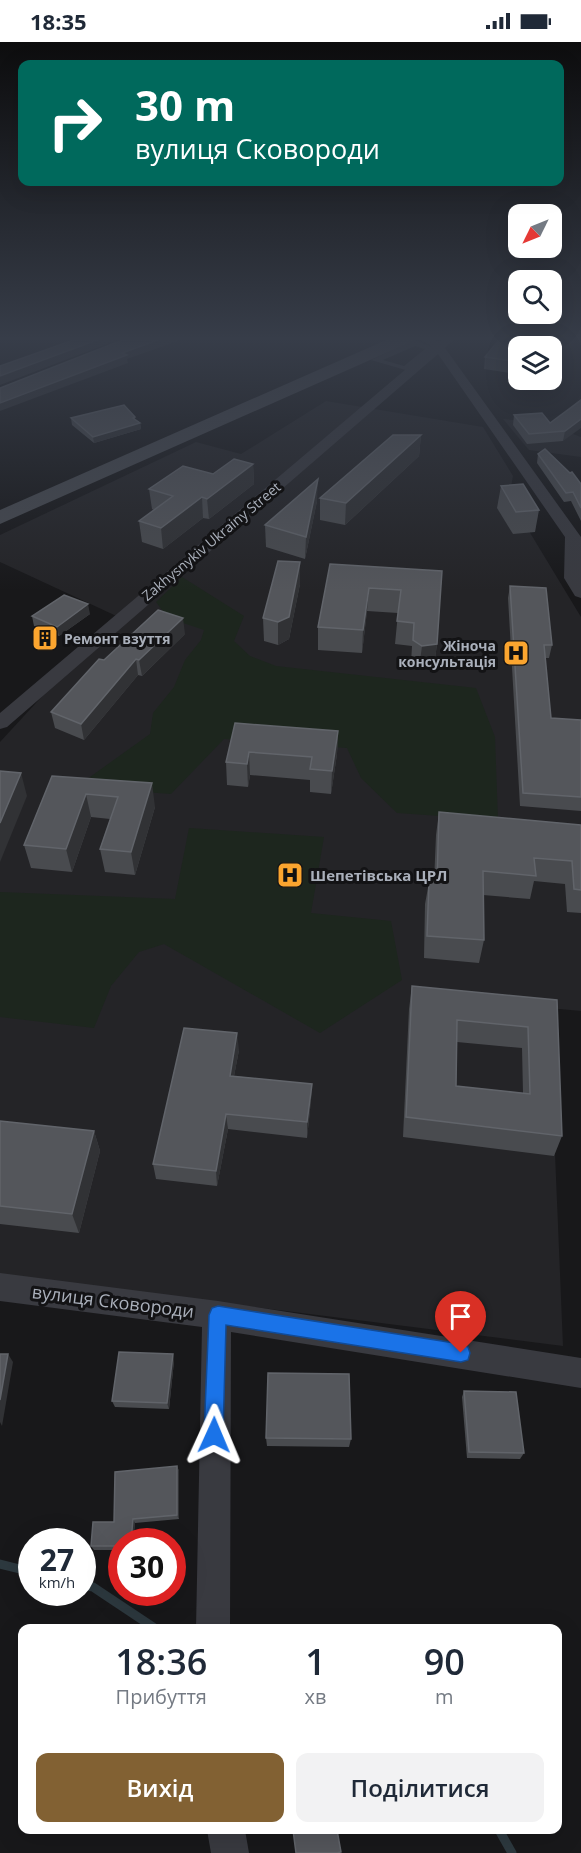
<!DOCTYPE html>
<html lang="uk">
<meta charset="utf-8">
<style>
:root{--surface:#fff;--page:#f2f2f3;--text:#1f2937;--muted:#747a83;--accent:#826133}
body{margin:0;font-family:"Open Sans",sans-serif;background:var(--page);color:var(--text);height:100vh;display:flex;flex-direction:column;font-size:22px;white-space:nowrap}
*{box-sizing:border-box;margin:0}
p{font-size:20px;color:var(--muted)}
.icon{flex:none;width:33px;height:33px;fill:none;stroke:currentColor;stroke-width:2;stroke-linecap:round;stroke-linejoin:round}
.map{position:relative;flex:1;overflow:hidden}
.details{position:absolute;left:18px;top:1582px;width:544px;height:210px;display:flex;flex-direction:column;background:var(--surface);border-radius:12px;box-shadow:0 6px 24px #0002}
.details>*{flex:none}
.guide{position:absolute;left:18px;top:18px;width:546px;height:126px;border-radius:12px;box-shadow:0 6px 24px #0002;background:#00695c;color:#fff;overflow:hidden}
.needle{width:39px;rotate:227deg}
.controls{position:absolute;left:508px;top:162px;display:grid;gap:12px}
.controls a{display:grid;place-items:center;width:54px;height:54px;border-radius:12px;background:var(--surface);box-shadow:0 6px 24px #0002;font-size:30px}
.speed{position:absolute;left:18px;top:1486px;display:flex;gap:12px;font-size:30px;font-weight:700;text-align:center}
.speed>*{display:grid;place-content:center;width:78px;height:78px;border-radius:50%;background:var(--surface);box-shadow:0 6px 24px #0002;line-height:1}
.speed small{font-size:15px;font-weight:400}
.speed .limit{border:9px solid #d22;background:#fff;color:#111}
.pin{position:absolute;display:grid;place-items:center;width:51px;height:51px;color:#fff;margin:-62px -26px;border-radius:50% 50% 50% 0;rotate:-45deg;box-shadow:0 0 6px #0007}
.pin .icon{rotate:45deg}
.me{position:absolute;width:66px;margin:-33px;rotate:1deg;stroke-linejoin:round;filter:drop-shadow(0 0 4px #0008)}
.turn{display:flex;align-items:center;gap:21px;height:126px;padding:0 18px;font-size:27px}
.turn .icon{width:78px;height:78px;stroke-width:2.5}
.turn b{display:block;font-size:42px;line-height:51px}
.eta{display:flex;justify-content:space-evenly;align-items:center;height:102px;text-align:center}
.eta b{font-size:36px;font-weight:600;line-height:42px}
.action{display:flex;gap:12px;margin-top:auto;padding:12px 18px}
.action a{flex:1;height:69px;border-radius:12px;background:var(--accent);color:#fff;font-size:24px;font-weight:600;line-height:69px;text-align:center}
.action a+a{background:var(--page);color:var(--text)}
.status{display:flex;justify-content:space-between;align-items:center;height:42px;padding:0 30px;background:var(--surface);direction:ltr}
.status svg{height:16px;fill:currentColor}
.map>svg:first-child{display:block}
</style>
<div class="status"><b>18:35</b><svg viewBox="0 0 49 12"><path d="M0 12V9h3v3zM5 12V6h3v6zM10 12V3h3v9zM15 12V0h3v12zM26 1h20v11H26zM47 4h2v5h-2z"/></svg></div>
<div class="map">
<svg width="581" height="1811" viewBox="0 0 581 1811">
<rect width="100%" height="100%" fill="#18181a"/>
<g fill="#242427">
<path d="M326,359L483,385L513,434L509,456L581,575V969L549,966L563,1304L0,1233V700L47,649L125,578L0,520V493L196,400L241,412Z"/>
<path d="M503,377L541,380L581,395V415L529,408Z"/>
</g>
<g fill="#1d261e">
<path d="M182,535L244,574L234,599L250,614L276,624L476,646L495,695L498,778L397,771L361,736L347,706L224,697L171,752L76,745L150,692L153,671L174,645L185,618L201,598L204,588L168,576L156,560Z"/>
<path d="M189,786L324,795L311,871L391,879L402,938L320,991L164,902L139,910L111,944L94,986L0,975V850L175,857Z"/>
</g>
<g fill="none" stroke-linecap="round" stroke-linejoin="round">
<g stroke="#2d393f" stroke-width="9">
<path d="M0,1522L32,1530"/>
<path d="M82,1543L93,1545L156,1587"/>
<path d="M499,1788L512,1811"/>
</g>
<path fill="#393a40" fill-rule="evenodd" d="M414,298L435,306L409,329L371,318ZM415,304L425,307L404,324L383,318Z"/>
<g fill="#393a40" fill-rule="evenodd">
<path d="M417,295H431L439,300L444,295H457L445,306L581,495V556L575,554L564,536L565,495L438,312L7,685L0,687V671L432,305Z"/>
<path d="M0,1231L218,1259L581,1316V1346L231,1290L230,1587H196L202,1285L0,1259Z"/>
<path d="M207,1788H245L249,1811H211Z"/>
</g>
<path fill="#474a50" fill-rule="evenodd" d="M393,295H415L413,299L0,482V468Z"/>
</g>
<g fill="#494b4f" fill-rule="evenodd">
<path d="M501,295H543L536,304H519V328L516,332L484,327L485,315Z"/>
<path d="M581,358L563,399L527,402L513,383L514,373L550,381Z"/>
<path d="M135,375V378L140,381L141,387L94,401L72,383L71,376Z"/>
<path d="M421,393L419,414L345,483L320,478V456Z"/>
<path d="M538,412L581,442V479L571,459L564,460L537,421Z"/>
<path d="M253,422L254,442L209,477L203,476L163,507L142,500L139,479L154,468L152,467L149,447Z"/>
<path d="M501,444L539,468L535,490L513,492L497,466Z"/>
<path d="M317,459L305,517L266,505L265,483Z"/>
<path d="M330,522L442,529L437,602L434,624L419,627L411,621L412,604L395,602L398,571L367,569L362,611L318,608V585Z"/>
<path d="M300,542L289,597L278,603L264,599L263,576Z"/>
<path d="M510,544L552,603L549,616H545L551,676L581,678V769L520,764L508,556Z"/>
<path d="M90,572L59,594L34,584L32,574Z"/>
<path d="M185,592L142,634L138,633L84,698L55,686L51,670L104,618Z"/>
<path d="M235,681L338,689L337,712L331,752L310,750V738L250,733L248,745L227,743L226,720Z"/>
<path d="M52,734L155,765L135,833L105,830L100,807L110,777L91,775L72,830L31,826L24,803Z"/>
<path d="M439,770L581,783V871L567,870L565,842L534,839L530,857L483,853L484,898L479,921L424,916L425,862L429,840H434L436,793Z"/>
<path d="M412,944L557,958L562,1094L554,1114L403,1095L409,967ZM457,1000L522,1006L523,1051L456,1044Z"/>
<path d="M239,1008L234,1034L312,1042L311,1058L307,1096L228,1087L217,1144L156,1137L153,1122Z"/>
<path d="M0,1079L94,1089L100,1109L79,1191L0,1182Z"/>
<path d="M174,1319L169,1367L115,1365L112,1359Z"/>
<path d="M464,1349L524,1411L520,1417L467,1416L462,1355Z"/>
<path d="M266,1396L351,1397L349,1405L267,1404Z"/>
<path d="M177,1424L179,1429V1477L135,1481L133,1500H122V1508H94L91,1504L114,1480Z"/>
</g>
<g fill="#313235">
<path d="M105,295H125L0,343V334Z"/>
<path d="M166,295H189L127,317L128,321L0,369V361L122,311Z"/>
<path d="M536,295H543L536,304H530Z"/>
<path d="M519,319V328L516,332L518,320Z"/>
<path d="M581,377V386L563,399L565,389Z"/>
<path d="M140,381L141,387L94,401L93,395Z"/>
<path d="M421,393L419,414L345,483L346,461Z"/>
<path d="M253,422L254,442L209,477L207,457Z"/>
<path d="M318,437L317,459L305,517L306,495Z"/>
<path d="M202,455L203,476L163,507L161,486Z"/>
<path d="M300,520V542L289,597L278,603V580Z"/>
<path d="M369,546L367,569L362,611L363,588Z"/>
<path d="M88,562L90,572L59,594L57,585Z"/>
<path d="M183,576L185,592L142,634L139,618Z"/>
<path d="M437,602L434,624L419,627L422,604Z"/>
<path d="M136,617L138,633L84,698L81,682Z"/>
<path d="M338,689L337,712L331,752L332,729Z"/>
<path d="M249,710L250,733L248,745L247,722Z"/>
<path d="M21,731L27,754L0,820V781Z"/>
<path d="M152,741L155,765L135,833L131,810Z"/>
<path d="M86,752L91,775L72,830L66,807Z"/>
<path d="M237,991L239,1008L231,1050L230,1034Z"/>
<path d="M312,1042L311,1058L307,1096V1080Z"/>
<path d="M226,1072L228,1087L217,1144L216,1129Z"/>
<path d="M94,1089L100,1109L79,1191L72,1172Z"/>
<path d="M8,1312L13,1320L2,1384L0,1380V1358Z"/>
<path d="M173,1312L174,1319L169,1367L167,1361Z"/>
<path d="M177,1424L179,1429V1477L177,1473Z"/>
<path d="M133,1477L135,1481L133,1500H131Z"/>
</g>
<g fill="#54565b" stroke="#61646a" stroke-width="1.5" fill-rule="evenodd">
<path d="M82,295H105L0,334V324Z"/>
<path d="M130,295H166L122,311L127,313L0,361V346Z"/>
<path d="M501,295H536L530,304H519V319L518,320L485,315Z"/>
<path d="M581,358V377L565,389L529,392L514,373L542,371L550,381Z"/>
<path d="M124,363L135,375L133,376L140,381L93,395L71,376Z"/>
<path d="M393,393H421L346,461L320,456Z"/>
<path d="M545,407L570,431L572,430L581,442V466L573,450L566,451L538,412Z"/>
<path d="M234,417L253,422L207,457L202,455L161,486L139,479L173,454L149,447L183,424L213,432Z"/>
<path d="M318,437L306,495L265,483Z"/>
<path d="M523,442L539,468L516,470L501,444Z"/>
<path d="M278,519L300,520L289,575L278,580L263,576Z"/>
<path d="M330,522L442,529L437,602L422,604L413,598L414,581L397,579L401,548L369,546L363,588L318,585Z"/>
<path d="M510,544L546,546L552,603H544L551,676L581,678V755L523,751Z"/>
<path d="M64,553L88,562L57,585L32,574Z"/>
<path d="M158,568L183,576L139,618L136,617L81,682L51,670L99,617L104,618Z"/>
<path d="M235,681L338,689L332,729L310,727L312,715L249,710L247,722L226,720Z"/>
<path d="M0,729L21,731L0,781Z"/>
<path d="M52,734L152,741L131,810L100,807L118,755L86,752L66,807L24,803Z"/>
<path d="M439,770L581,783V848L574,847L572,819L534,816L536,834L483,829L484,898L427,894L429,840H437Z"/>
<path d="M412,944L557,958L562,1094L406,1075ZM457,978L528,985L530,1052L456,1044Z"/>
<path d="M184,986L237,991L230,1034L312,1042L307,1080L226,1072L216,1129L153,1122Z"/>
<path d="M0,1079L94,1089L72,1172L0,1164Z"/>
<path d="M119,1310L173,1312L167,1361L112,1359Z"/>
<path d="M0,1312H8L0,1358Z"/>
<path d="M268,1331L349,1332L351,1397L266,1396Z"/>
<path d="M464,1349L516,1350L524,1411L469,1410Z"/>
<path d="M177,1424V1473L133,1477L131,1500H122V1504H91L93,1480H114L115,1430Z"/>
<path d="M293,1788H337L341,1810L337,1811H296Z"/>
</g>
<linearGradient id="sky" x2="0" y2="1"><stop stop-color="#0d0d0e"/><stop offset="0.54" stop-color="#373d49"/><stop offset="1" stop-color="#373d49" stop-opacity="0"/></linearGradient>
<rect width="581" height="549" fill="url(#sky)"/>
<path fill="#1a73e8" stroke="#114b97" stroke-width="1.5" d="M218,1264L461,1302L468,1305L470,1311L468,1318L461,1320L226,1283L223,1393L220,1400L214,1403L207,1400L204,1393L209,1273L212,1266Z"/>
<defs>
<g id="building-square" transform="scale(1.35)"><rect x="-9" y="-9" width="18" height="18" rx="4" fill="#fba52f" stroke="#131315"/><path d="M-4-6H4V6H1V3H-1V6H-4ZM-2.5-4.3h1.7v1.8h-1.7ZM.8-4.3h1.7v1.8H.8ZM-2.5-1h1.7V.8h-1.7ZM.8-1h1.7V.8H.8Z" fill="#111"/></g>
<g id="hospital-square" transform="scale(1.35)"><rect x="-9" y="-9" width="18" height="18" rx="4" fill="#fba52f" stroke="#131315"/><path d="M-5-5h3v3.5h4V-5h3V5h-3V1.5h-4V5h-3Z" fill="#111"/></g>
</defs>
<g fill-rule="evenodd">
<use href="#building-square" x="45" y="596"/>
<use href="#hospital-square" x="516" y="611"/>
<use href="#hospital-square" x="290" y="833"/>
</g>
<g text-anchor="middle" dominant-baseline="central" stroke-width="6" stroke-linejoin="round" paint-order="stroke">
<g font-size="14" fill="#aab0bb" stroke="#131315">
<text transform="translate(211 499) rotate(-40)">Zakhysnykiv Ukrainy Street</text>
</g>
<g font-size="14" font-weight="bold" fill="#aab0bb" stroke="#131315" text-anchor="start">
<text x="64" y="596">Ремонт взуття</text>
<text x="496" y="603" text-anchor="end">Жіноча<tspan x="496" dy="16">консультація</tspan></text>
</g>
<g font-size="15" font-weight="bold" fill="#aab0bb" stroke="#131315" text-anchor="start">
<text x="310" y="833">Шепетівська ЦРЛ</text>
</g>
<g font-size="18" fill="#aab0bb" stroke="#131315">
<text transform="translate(113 1259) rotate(7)">вулиця Сковороди</text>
</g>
</g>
</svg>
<div class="controls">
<a><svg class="needle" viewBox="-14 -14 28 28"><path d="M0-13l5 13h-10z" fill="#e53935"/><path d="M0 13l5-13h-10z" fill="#747a83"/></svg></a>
<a><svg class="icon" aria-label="search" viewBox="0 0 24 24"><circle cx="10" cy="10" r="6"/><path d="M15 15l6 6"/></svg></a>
<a><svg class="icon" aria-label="layers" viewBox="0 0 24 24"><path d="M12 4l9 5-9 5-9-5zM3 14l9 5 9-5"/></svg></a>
</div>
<div class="speed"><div>27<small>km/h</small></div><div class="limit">30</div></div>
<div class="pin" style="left:461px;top:1311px;background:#d93025"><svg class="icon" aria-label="arrive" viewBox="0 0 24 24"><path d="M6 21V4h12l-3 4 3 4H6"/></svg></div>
<svg class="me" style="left:214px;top:1393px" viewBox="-20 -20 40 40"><path d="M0-17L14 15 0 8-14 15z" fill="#1a73e8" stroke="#fff" stroke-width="4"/></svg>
<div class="guide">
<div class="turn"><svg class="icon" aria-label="right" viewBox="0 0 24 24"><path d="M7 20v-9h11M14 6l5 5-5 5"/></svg><div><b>30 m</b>вулиця Сковороди</div></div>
</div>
<section class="details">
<div class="eta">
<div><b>18:36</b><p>Прибуття</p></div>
<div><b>1</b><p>хв</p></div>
<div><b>90</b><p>m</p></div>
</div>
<div class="action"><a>Вихід</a><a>Поділитися</a></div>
</section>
</div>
